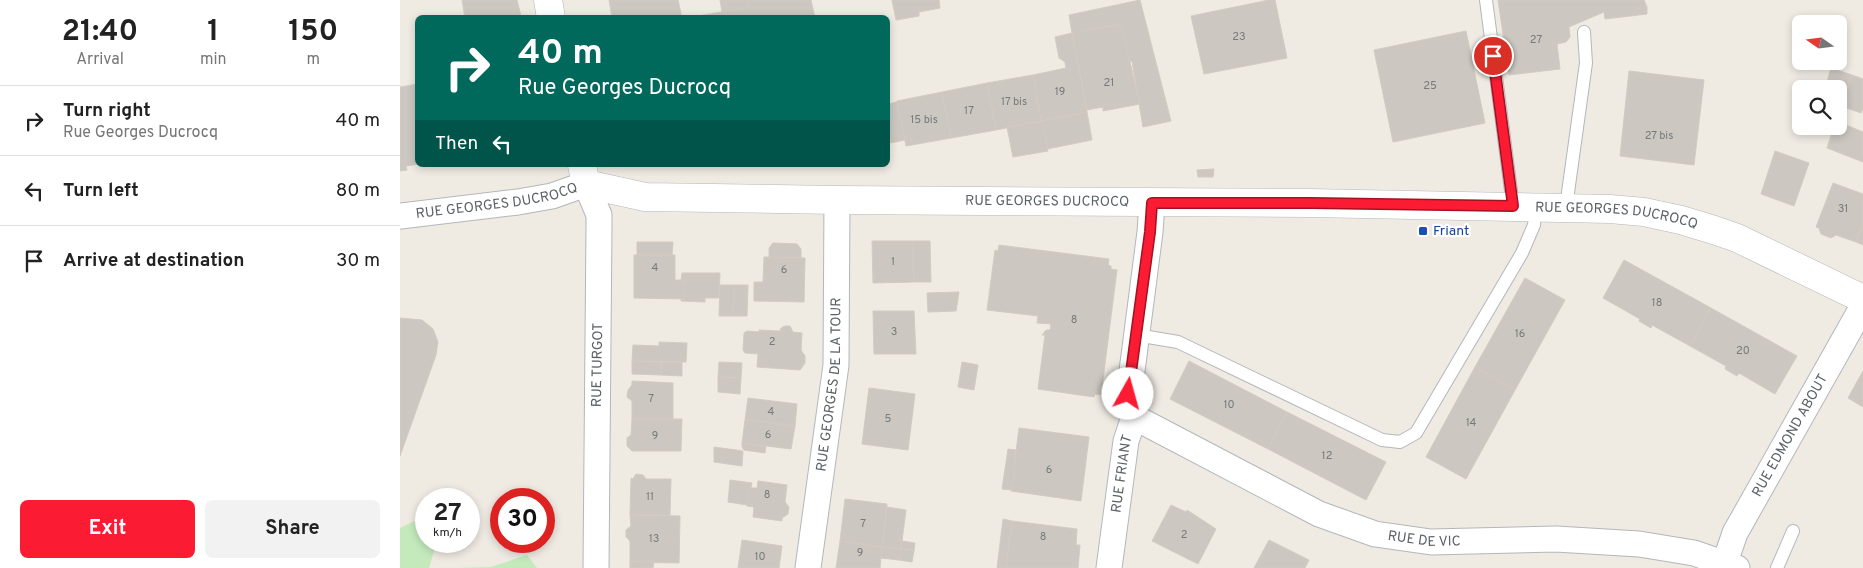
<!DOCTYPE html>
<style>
:root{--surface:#fff;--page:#f2f2f2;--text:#222;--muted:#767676;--line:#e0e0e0;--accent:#fb1c34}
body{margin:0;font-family:Overpass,sans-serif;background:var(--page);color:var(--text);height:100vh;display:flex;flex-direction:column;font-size:19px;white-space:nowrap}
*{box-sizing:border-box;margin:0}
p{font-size:16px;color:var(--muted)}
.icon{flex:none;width:28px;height:28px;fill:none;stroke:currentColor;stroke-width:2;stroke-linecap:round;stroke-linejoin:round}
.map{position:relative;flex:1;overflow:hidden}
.drawer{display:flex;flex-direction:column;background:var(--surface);width:400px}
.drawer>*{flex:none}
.top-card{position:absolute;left:15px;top:15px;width:475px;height:152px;border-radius:8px;box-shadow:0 2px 8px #0003;background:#00695c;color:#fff;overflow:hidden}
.needle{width:32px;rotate:284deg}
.fabs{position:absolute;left:1392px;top:15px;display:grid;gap:10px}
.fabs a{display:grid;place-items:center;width:55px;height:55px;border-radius:8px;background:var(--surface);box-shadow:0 2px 8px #0003;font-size:25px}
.speed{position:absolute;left:15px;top:488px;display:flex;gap:10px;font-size:25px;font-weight:700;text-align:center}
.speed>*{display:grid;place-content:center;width:65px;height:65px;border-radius:50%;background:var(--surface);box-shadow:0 2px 8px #0003;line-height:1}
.speed small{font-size:12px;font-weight:400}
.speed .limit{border:8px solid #d22;background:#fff;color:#111}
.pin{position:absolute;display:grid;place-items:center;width:42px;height:42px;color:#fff;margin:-21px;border:2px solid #fff;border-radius:50%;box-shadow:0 1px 5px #0007}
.me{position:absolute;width:55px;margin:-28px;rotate:7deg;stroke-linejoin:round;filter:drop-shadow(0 0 4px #0008)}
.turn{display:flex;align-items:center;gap:18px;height:105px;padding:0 20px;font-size:22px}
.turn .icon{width:65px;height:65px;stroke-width:2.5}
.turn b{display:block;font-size:35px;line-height:42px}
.then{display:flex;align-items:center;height:48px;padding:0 20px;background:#0003;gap:10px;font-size:19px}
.eta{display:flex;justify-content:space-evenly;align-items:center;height:85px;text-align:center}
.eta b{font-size:30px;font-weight:700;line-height:35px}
.button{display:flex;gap:10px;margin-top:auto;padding:10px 20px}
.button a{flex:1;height:58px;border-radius:8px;background:var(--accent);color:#fff;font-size:20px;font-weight:700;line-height:58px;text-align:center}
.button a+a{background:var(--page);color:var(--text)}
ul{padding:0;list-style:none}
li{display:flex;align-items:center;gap:15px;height:70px;padding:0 20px;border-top:1px solid var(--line)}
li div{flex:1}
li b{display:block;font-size:19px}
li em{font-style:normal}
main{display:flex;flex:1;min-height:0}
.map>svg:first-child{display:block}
</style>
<main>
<section class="drawer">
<div class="eta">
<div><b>21:40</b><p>Arrival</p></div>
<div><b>1</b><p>min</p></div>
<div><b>150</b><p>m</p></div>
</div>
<ul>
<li><svg class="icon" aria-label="right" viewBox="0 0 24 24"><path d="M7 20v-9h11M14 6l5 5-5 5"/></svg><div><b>Turn right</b><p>Rue Georges Ducrocq</p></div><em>40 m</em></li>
<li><svg class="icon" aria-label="left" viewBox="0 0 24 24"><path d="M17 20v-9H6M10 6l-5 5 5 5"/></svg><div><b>Turn left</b></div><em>80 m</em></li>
<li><svg class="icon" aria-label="arrive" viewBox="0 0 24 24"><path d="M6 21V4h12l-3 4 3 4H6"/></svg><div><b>Arrive at destination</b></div><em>30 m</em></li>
</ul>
<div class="button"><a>Exit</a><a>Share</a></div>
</section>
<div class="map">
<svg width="1463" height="568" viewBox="0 0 1463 568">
<rect width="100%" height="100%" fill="#efeae2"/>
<g fill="#c4eabc">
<path d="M17,520L26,534V541H31L35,548L29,568H0V528Z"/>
<path d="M127,555L137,568H57L91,567Z"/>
</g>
<g fill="#ccc7c1" stroke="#d5cac0">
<path d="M62,0H117L121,16L65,18Z"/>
<path d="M209,0H278L282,18H212Z"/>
<path d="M320,0H348L349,7L322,12Z"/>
<path d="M348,0H411L415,18H287L349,7Z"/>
<path d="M492,0H539L540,8L519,12V16L496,20Z"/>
<path d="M740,0L771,121L743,127L732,61L729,62L721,24L672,33L669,15Z"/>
<path d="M869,0H875L887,58L804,74L791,16Z"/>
<path d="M1098,0H1244L1247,7V14L1205,19L1204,12L1169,27L1170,37L1166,42L1157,44L1160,69L1109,75Z"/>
<path d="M721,24L740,104L703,111V107L687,110L672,33Z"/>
<path d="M1066,31L1085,123L993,142L974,50Z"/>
<path d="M672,33L687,112L641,121L633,75L666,68L665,62L659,58L655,37Z"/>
<path d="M1431,68L1452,75L1441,105L1439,104V89H1425Z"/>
<path d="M1229,71L1304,80L1294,165L1220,156Z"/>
<path d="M633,75L641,121L596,130L587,83Z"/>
<path d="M1452,75L1463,79V108L1461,113L1441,106Z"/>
<path d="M587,83L596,130L551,138L542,92Z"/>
<path d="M18,84V164L6,166L7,170L0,171V87Z"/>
<path d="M542,92L551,138L506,146L497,101Z"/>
<path d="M497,102L505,140L491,143L488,123V104Z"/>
<path d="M687,112L692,140L647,149L641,121Z"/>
<path d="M641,121L648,151L613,157L607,127Z"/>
<path d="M1439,122L1463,132V162L1427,148L1434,126H1439Z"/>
<path d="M1375,151L1409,163L1394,206L1361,194Z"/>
<path d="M814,169L813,177H798L797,170Z"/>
<path d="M1433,183L1463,194V223L1456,242L1436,235L1431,238L1421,234L1419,228L1416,227Z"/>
<path d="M1463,223V245L1456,242Z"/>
<path d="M472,241H513L514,282L473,283Z"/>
<path d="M513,241H530L531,282H514Z"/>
<path d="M237,242H273L272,255H237Z"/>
<path d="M373,243L397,244L401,249V258L369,257V248Z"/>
<path d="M599,245L709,259L708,265L711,266V269L717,270L701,395L695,394L694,397L638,389L645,335H642L646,330H650L651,324L637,323L638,316L587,310L595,250L598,251Z"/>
<path d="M234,255H275V280H285L284,299L234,298Z"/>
<path d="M364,257L405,258L404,302L354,301V282H363Z"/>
<path d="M1224,260L1311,308L1290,346L1252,325L1251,328L1239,321L1240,319L1203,298Z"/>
<path d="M282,273H320L319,298H305V302L281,301V299H284L285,280H281Z"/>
<path d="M1125,278L1165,300L1115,390L1075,367Z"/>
<path d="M320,285H334L333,316H319Z"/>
<path d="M334,285H348L347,316H333Z"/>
<path d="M559,292L556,311L528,312L527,293Z"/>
<path d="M1311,308L1397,356L1375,394L1339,373L1337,376L1325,369L1326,366L1290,346Z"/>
<path d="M473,311H514L516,354H474Z"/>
<path d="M0,318L22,320L33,329L38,342L36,355L0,456Z"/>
<path d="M385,326H390L393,332L402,333L401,350L405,356V363L400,370L357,367L358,354L345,353L343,350L344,333L347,331L359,332V330L380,331L381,328Z"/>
<path d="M259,342L287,343L286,362L232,361L233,345L259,346Z"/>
<path d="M232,361L261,362V375L232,374Z"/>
<path d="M789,361L887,412L868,449L770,399Z"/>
<path d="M261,362H282V376L261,375Z"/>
<path d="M319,362L342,363L341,378L318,377Z"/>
<path d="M562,362L578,365L574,390L558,387Z"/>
<path d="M1075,367L1115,390L1066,479L1026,457Z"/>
<path d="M1463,371V407L1448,398Z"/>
<path d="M318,377L341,378L340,394L318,392Z"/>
<path d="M232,381L273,383V420L232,419V401L227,397L228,390L232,385Z"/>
<path d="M469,388L515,394L508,450L462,444Z"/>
<path d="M348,398L397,404L395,426L345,420Z"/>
<path d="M887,412L986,462L966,500L868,449Z"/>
<path d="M232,419H282L281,451H232L227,446V438L231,435Z"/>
<path d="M345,420L395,426L391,449L342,443Z"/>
<path d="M619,428L689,437L681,501L611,491Z"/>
<path d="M342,443L366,446L365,453L344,450L342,447Z"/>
<path d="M314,447L343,451L342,466L314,462Z"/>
<path d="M608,449L616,450L612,490L602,489Z"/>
<path d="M236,474L243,475L246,479H271L270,515H230L231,478L233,479Z"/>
<path d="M330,480L352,483L347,505L328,502Z"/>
<path d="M358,481L387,485L385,502L389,507L388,514L382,518V521L353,517L354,507L347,506L349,488H357Z"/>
<path d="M445,499L487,504L482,547L440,541Z"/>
<path d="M771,505L786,512L787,510L816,529L798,564L752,541Z"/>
<path d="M487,507L506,510L501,549L482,547Z"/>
<path d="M230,515L280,516L279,563L230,562V541L226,537V530L231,526Z"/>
<path d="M603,519L612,521L606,568H597Z"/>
<path d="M612,521L677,529L676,545H680L678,568H606Z"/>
<path d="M342,540L382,546L379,568H338Z"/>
<path d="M869,540L909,560L905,568H854Z"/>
<path d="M440,541L482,547L480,568H436Z"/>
<path d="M502,541L515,543L514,551L501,549Z"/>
<path d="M482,547L501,549L499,560L481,558Z"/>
<path d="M501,549L514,551L512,562L499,560Z"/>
<path d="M230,562H254L253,568H230Z"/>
</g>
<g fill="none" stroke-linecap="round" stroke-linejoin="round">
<g stroke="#b3b7bb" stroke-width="14">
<g id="service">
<path d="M1086,0L1113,206"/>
<path d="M1166,207L1186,63L1184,32"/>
<path d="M736,335L778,342L982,440L1000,442L1016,433L1122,253L1134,225L1136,207"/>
<path d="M1377,568L1393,531"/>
</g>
</g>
<g stroke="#b3b7bb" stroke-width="27">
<g id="minor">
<path id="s1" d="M0,216L118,202L152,196L186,184L199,215V225L196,568"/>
<path id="s2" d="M734,417L919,514L975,534L1031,542L1156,539L1239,544L1294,553L1337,568"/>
<path id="s3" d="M408,568L436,365L437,200"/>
<path id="s4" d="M709,568L726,441L734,417L729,394L750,232L752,203"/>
<path id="s5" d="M1323,568L1335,533L1463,306"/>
</g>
</g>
<g stroke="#b3b7bb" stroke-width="29">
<g id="tertiary">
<path d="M148,0L151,18"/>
<path id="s6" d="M182,165L186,184L245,197L437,200L910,203L1210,209L1244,212L1281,220L1314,230L1337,238L1463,299"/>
</g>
</g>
<use href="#service" stroke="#fff" stroke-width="12"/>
<use href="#minor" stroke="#fff" stroke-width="25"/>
<use href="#tertiary" stroke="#fff" stroke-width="28"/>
</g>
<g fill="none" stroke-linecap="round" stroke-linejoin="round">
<g stroke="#a31222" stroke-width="12">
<path id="route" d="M728,394L750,232L752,203H910L1113,206L1093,56"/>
</g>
<use href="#route" stroke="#fb1c34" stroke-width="9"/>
</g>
<rect fill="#1a4fb4" stroke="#fff" stroke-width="2" x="1018" y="226" width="10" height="10" rx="2.5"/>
<g text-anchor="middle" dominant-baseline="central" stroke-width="4.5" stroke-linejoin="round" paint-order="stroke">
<g font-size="11" fill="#777a7c">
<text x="839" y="37">23</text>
<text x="1136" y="40">27</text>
<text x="709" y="83">21</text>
<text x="1030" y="86">25</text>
<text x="660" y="92">19</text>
<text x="614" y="102">17 bis</text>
<text x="569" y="111">17</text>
<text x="524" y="120">15 bis</text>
<text x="1259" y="136">27 bis</text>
<text x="1443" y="209">31</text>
<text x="493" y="262">1</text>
<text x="255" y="268">4</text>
<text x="384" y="270">6</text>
<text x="1257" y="303">18</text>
<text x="674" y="320">8</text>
<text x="494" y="332">3</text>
<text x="1120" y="334">16</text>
<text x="372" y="342">2</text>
<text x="1343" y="351">20</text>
<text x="251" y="399">7</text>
<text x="829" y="405">10</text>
<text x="371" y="412">4</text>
<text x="488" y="419">5</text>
<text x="1071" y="423">14</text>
<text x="368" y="435">6</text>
<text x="255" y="436">9</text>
<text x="927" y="456">12</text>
<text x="649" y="470">6</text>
<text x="367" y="495">8</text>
<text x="250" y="497">11</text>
<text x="463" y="524">7</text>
<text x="784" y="535">2</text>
<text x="643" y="537">8</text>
<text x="254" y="539">13</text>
<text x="460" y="553">9</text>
<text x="360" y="557">10</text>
</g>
<g font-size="14" fill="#5b6165" stroke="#fff">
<text stroke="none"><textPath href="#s1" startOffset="98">RUE GEORGES DUCROCQ</textPath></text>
<text stroke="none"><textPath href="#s6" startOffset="482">RUE GEORGES DUCROCQ</textPath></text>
<text stroke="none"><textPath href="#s6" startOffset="1052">RUE GEORGES DUCROCQ</textPath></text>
<text transform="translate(198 365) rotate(-89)">RUE TURGOT</text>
<text stroke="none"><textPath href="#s3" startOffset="185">RUE GEORGES DE LA TOUR</textPath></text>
<text stroke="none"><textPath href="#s5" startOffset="149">RUE EDMOND ABOUT</textPath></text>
<text stroke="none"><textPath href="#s4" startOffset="95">RUE FRIANT</textPath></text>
<text stroke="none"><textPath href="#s2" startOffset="318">RUE DE VIC</textPath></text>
</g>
<g font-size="14" fill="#164399" stroke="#fff" text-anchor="start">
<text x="1033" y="231">Friant</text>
</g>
</g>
</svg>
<div class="fabs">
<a><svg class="needle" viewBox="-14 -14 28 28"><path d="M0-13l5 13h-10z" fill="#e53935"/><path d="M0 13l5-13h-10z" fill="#767676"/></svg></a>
<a><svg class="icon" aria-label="search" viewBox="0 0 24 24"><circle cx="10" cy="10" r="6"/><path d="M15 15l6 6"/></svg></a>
</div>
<div class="speed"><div>27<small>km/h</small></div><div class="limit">30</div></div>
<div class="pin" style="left:1093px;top:56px;background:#d93025"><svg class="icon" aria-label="arrive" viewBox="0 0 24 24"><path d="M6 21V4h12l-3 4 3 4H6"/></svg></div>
<svg class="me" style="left:728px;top:394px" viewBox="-20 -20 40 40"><circle r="19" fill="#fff"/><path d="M0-13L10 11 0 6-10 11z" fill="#fb1c34"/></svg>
<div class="top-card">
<div class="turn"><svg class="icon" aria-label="right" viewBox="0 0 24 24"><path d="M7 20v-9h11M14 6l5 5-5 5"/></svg><div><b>40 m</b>Rue Georges Ducrocq</div></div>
<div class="then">Then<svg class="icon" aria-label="left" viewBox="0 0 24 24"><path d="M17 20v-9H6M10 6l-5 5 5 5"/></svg></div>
</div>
</div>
</main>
